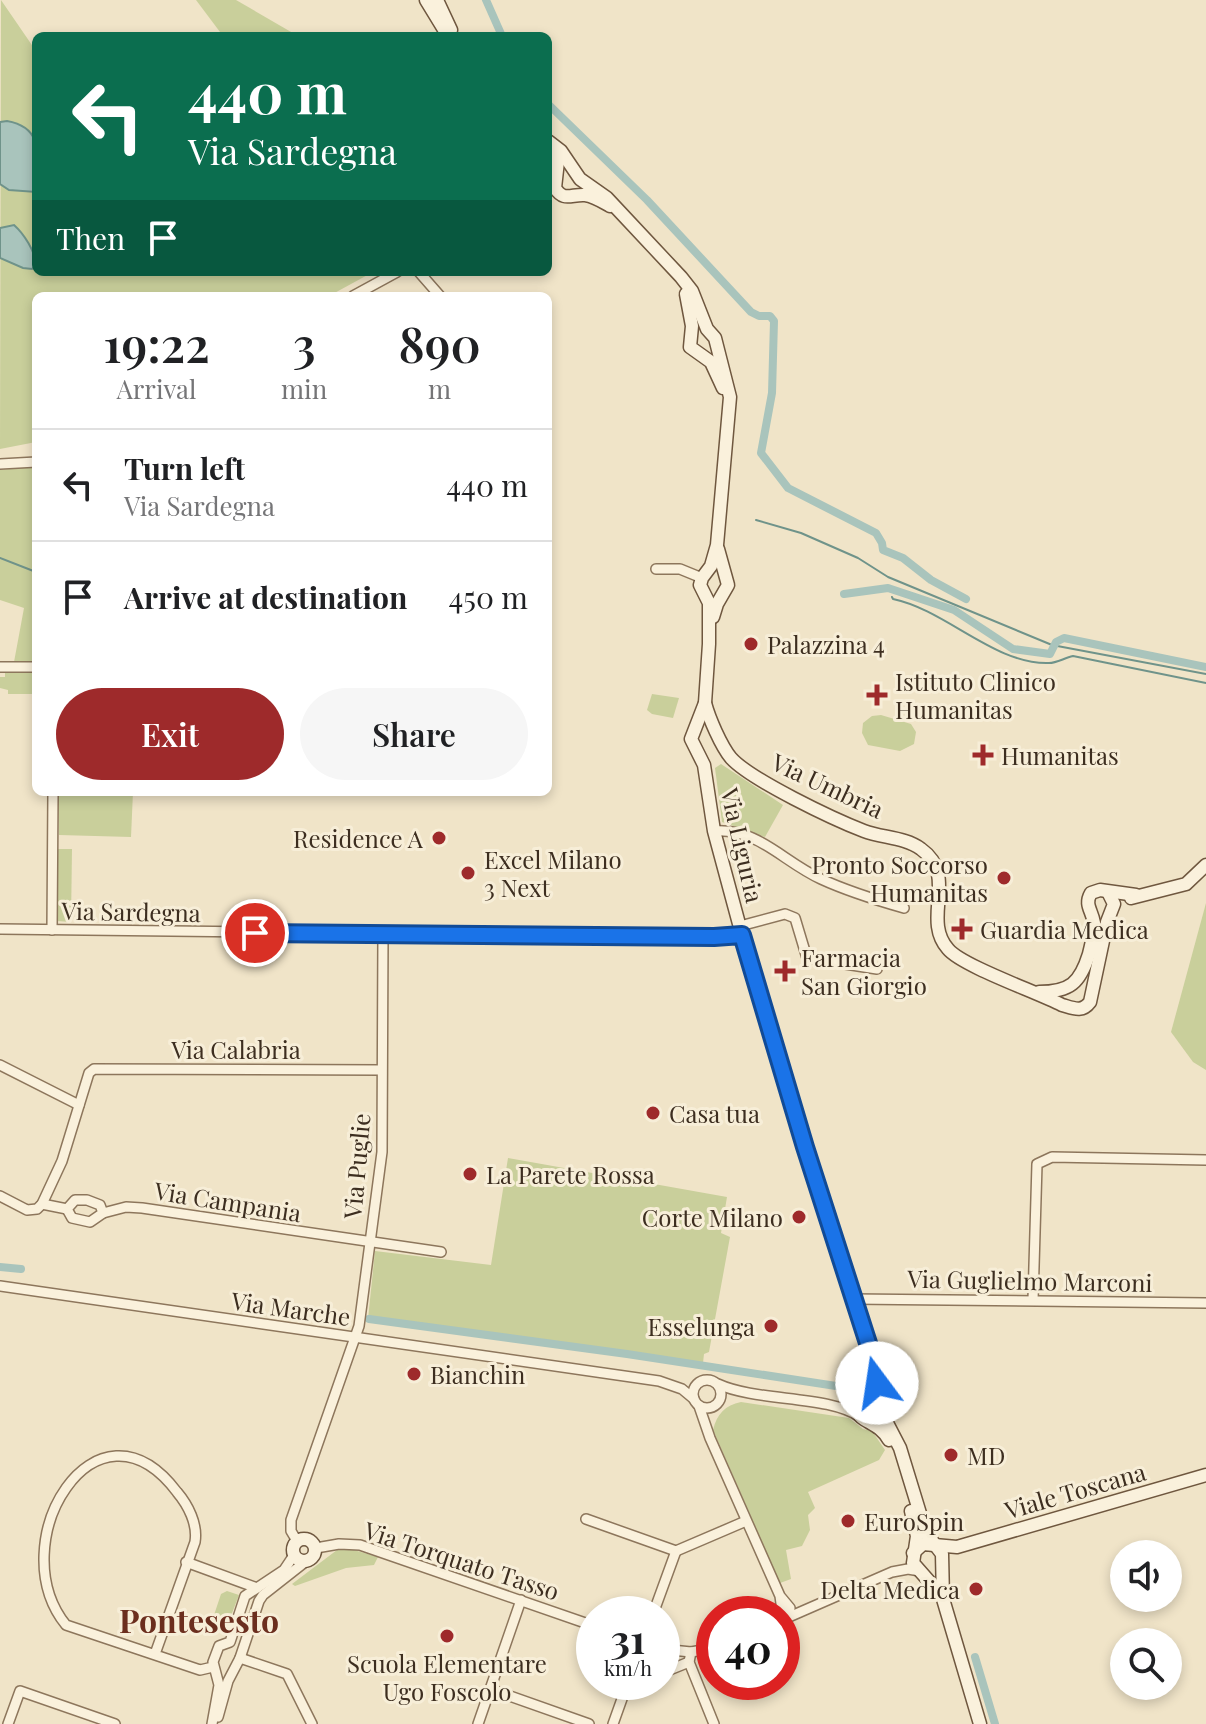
<!DOCTYPE html>
<style>
:root{--surface:#fff;--page:#f6f6f6;--text:#202124;--muted:#757577;--line:#e0e0e0;--accent:#9e2a2b}
body{margin:0;font-family:"Playfair Display",serif;background:var(--page);color:var(--text);height:100vh;display:flex;flex-direction:column;font-size:30px;white-space:nowrap}
*{box-sizing:border-box;margin:0}
p{font-size:26px;color:var(--muted)}
.icon{flex:none;width:44px;height:44px;fill:none;stroke:currentColor;stroke-width:2;stroke-linecap:round;stroke-linejoin:round}
.map{position:relative;flex:1;overflow:hidden}
.panel{position:absolute;left:32px;top:292px;width:520px;height:504px;display:flex;flex-direction:column;background:var(--surface);border-radius:12px;box-shadow:0 4px 12px #0003}
.panel>*{flex:none}
.top-card{position:absolute;left:32px;top:32px;width:520px;height:244px;border-radius:12px;box-shadow:0 4px 12px #0003;background:#0b6e4f;color:#fff;overflow:hidden}
.tools{position:absolute;left:1110px;top:1540px;display:grid;gap:16px}
.tools a{display:grid;place-items:center;width:72px;height:72px;border-radius:50%;background:var(--surface);box-shadow:0 4px 12px #0003;font-size:40px}
.speed{position:absolute;left:576px;top:1596px;display:flex;gap:16px;font-size:40px;font-weight:700;text-align:center}
.speed>*{display:grid;place-content:center;width:104px;height:104px;border-radius:50%;background:var(--surface);box-shadow:0 4px 12px #0003;line-height:1}
.speed small{font-size:20px;font-weight:400}
.speed .limit{border:12px solid #d22;background:#fff;color:#111}
.pin{position:absolute;display:grid;place-items:center;width:68px;height:68px;color:#fff;margin:-34px;border:4px solid #fff;border-radius:50%;box-shadow:0 2px 8px #0007}
.me{position:absolute;width:88px;margin:-44px;rotate:346deg;stroke-linejoin:round;filter:drop-shadow(0 0 6px #0008)}
.turn{display:flex;align-items:center;gap:28px;height:168px;padding:0 24px;font-size:36px}
.turn .icon{width:104px;height:104px;stroke-width:2.5}
.turn b{display:block;font-size:56px;line-height:68px}
.then{display:flex;align-items:center;height:76px;padding:0 24px;background:#0003;gap:16px;font-size:30px}
.eta{display:flex;justify-content:space-evenly;align-items:center;height:136px;text-align:center}
.eta b{font-size:48px;font-weight:600;line-height:56px}
.action{display:flex;gap:16px;margin-top:auto;padding:16px 24px}
.action a{flex:1;height:92px;border-radius:48px;background:var(--accent);color:#fff;font-size:32px;font-weight:600;line-height:92px;text-align:center}
.action a+a{background:var(--page);color:var(--text)}
ul{padding:0;list-style:none}
li{display:flex;align-items:center;gap:24px;height:112px;padding:0 24px;border-top:2px solid var(--line)}
li div{flex:1}
li b{display:block;font-size:30px}
li em{font-style:normal}
.map>svg:first-child{display:block}
</style>
<div class="map">
<svg width="1206" height="1724" viewBox="0 0 1206 1724">
<rect width="100%" height="100%" fill="#f0e4c8"/>
<g fill="#c9cf9b">
<path d="M1,0L36,51V272H373L329,296H36V442L0,449Z"/>
<path d="M196,0H236L298,36H223Z"/>
<path d="M36,466V662H14L24,608L0,600V470Z"/>
<path d="M5,672L36,673V694H8V690L0,688V677H5Z"/>
<path d="M652,694L679,698L673,718L652,714L647,710Z"/>
<path d="M881,715L911,724L916,732L914,744L900,751L868,745L862,733L863,723L872,716Z"/>
<path d="M721,764L783,805L765,837L722,822L715,768Z"/>
<path d="M58,792H133L131,837L59,835Z"/>
<path d="M58,849H72L71,922L57,921Z"/>
<path d="M1206,903V1070L1193,1062L1171,1032Z"/>
<path d="M508,1158L727,1197L721,1233L730,1237L709,1352L704,1354L703,1363L368,1319L375,1251L491,1265Z"/>
<path d="M741,1402L849,1418L863,1429L872,1431L885,1450L879,1460L808,1492L815,1508L808,1515L810,1530L802,1546L786,1550L791,1579L780,1583L713,1430C717,1414 725,1405 741,1402Z"/>
<path d="M347,1548L378,1557L374,1565L346,1568L295,1586L292,1584L337,1550Z"/>
<path d="M227,1591L239,1595L229,1621L214,1615L221,1594Z"/>
</g>
<g fill="#a9c4bc" stroke="#6f938a" stroke-width="2">
<path d="M7,121C47,128 36,160 36,192L9,190L0,184V122Z"/>
<path d="M14,225C24,234 35,251 36,264L32,269L23,268L0,258V228Z"/>
</g>
<g fill="none" stroke-linecap="round" stroke-linejoin="round">
<g stroke="#6f938a" stroke-width="2">
<path d="M756,520L801,533L858,558L888,577L1052,645L1206,674"/>
<path d="M0,558L36,572"/>
<path d="M892,597L893,599C946,610 995,665 1049,663C1057,663 1064,658 1073,656L1206,683"/>
</g>
<g stroke="#a9c4bc" stroke-width="8">
<path d="M486,0L502,36"/>
<path d="M548,104L647,200L751,312L759,316H770L774,321L772,393L761,453L788,488L876,533L882,543L883,550L903,558L931,580L966,599"/>
<path d="M844,594L888,588L954,610L1013,649L1050,654L1056,642L1064,638L1206,667"/>
<path d="M0,1267L21,1269"/>
<path d="M369,1319L627,1354L836,1386"/>
<path d="M975,1657L995,1724"/>
</g>
<g stroke="#8d765c" stroke-width="12">
<g id="street">
<path d="M419,272L440,296"/>
<path d="M353,296L397,272"/>
<path d="M0,464L36,462"/>
<path d="M656,569H680L702,578"/>
<path d="M0,667H36"/>
<path d="M714,831C758,828 782,861 821,879C847,891 876,900 904,908"/>
<path d="M740,926L785,914L795,918L807,958L877,969"/>
<path d="M0,929L657,937H725L742,935"/>
<path d="M52,930L53,792"/>
<path d="M0,1065L79,1105"/>
<path d="M0,1196L27,1210L37,1209L42,1204L62,1161L89,1073L94,1069L381,1070"/>
<path d="M75,1200H87L100,1205L103,1213L90,1222L72,1218L67,1209Z"/>
<path d="M42,1204L67,1209"/>
<path d="M103,1213L126,1207L142,1208L441,1252"/>
<path d="M0,1286L659,1381L682,1389L694,1399"/>
<path d="M853,1299L1206,1303"/>
<path d="M1033,1300L1037,1164L1052,1157L1206,1160"/>
<circle cx="707" cy="1394" r="14"/>
<path d="M718,1384C757,1402 829,1395 860,1417"/>
<path d="M699,1406L710,1438L780,1596L782,1611L789,1617L790,1608L780,1596"/>
<path d="M586,1519L676,1551L746,1521"/>
<path d="M297,1541L291,1531V1520L359,1326L382,1152L383,934"/>
<path d="M316,1548L339,1544L360,1545L594,1626"/>
<path d="M186,1562L257,1588"/>
<path d="M653,1614L676,1551"/>
<path d="M782,1620L892,1572L908,1569L920,1571"/>
<path d="M210,1622L234,1630"/>
<path d="M662,1649L691,1652L714,1648"/>
<path d="M691,1652L689,1662L714,1724"/>
<path d="M155,1654L195,1542C198,1524 188,1505 177,1492C96,1385 0,1543 66,1625L200,1670L213,1667"/>
<path d="M240,1658L287,1674L312,1724"/>
<path d="M662,1673L689,1662"/>
<path d="M628,1683L642,1682"/>
<path d="M490,1689L589,1724"/>
<path d="M218,1717L228,1681L240,1658L259,1601L263,1595L305,1562"/>
<path d="M8,1724L20,1691L115,1724"/>
<path d="M212,1724L219,1685L213,1662L219,1646L230,1642L245,1596L284,1570L294,1555"/>
<path d="M478,1724L521,1600"/>
<path d="M613,1724L628,1682"/>
</g>
</g>
<g stroke="#6f573f" stroke-width="15">
<g id="secondary">
<path d="M426,0L448,36"/>
<path d="M437,0L451,30"/>
<path d="M548,141L561,151L580,179L607,198L681,277L692,291L707,329L715,338L730,397L717,545L711,566L702,578L700,585L709,603V644L705,703L691,739L704,765L714,831L742,935L805,1147L876,1368L878,1388L885,1401L886,1421L900,1448L926,1533L942,1554L943,1599L980,1724"/>
<path d="M553,150L558,161L555,188C564,202 571,194 585,195C594,196 603,202 610,206"/>
<path d="M686,294L692,326L690,347L711,362L723,388"/>
<path d="M713,617L717,604L728,585L718,549"/>
<path d="M705,703C709,718 721,746 731,758C751,780 833,819 864,831C882,838 905,837 921,849C959,876 921,919 948,949C962,966 1037,992 1062,1005C1073,1008 1082,1013 1090,1002L1107,922L1114,904L1108,892"/>
<path d="M1131,898L1186,884L1206,865"/>
<path d="M1039,992C1070,992 1080,983 1089,954C1091,945 1095,932 1094,923C1092,910 1084,905 1091,893L1100,890L1136,895"/>
<path d="M871,1368C870,1391 856,1392 855,1409C862,1424 878,1421 889,1440"/>
<path d="M911,1511L917,1536L913,1563L942,1596"/>
<circle cx="304" cy="1550" r="11"/>
<path d="M913,1553L923,1544L957,1547L1206,1475"/>
</g>
</g>
<use href="#street" stroke="#faf1dc" stroke-width="9"/>
<use href="#secondary" stroke="#faf1dc" stroke-width="12"/>
</g>
<g fill="none" stroke-linecap="round" stroke-linejoin="round">
<g stroke="#114b97" stroke-width="20">
<path id="route" d="M255,933L714,937L742,935L805,1147L876,1368L877,1383"/>
</g>
<use href="#route" stroke="#1a73e8" stroke-width="14"/>
</g>
<g fill="#9e2a2b" stroke="#f7eed8" stroke-width="3">
<circle cx="751" cy="644" r="8"/>
<path d="M873 683h8v8h8v8h-8v8h-8v-8h-8v-8h8z"/>
<path d="M979 743h8v8h8v8h-8v8h-8v-8h-8v-8h8z"/>
<circle cx="439" cy="838" r="8"/>
<circle cx="468" cy="873" r="8"/>
<circle cx="1004" cy="878" r="8"/>
<path d="M958 917h8v8h8v8h-8v8h-8v-8h-8v-8h8z"/>
<path d="M781 959h8v8h8v8h-8v8h-8v-8h-8v-8h8z"/>
<circle cx="653" cy="1113" r="8"/>
<circle cx="470" cy="1174" r="8"/>
<circle cx="799" cy="1217" r="8"/>
<circle cx="771" cy="1326" r="8"/>
<circle cx="414" cy="1374" r="8"/>
<circle cx="951" cy="1455" r="8"/>
<circle cx="848" cy="1521" r="8"/>
<circle cx="976" cy="1589" r="8"/>
<circle cx="447" cy="1636" r="8"/>
</g>
<g text-anchor="middle" dominant-baseline="central" stroke-width="6" stroke-linejoin="round" paint-order="stroke">
<g font-size="24" fill="#3d2e20" stroke="#f7eed8" text-anchor="start">
<text x="767" y="644">Palazzina 4</text>
<text x="895" y="681">Istituto Clinico<tspan x="895" dy="28">Humanitas</tspan></text>
<text x="1001" y="755">Humanitas</text>
<text x="423" y="838" text-anchor="end">Residence A</text>
<text x="484" y="859">Excel Milano<tspan x="484" dy="28">3 Next</tspan></text>
<text x="988" y="864" text-anchor="end">Pronto Soccorso<tspan x="988" dy="28">Humanitas</tspan></text>
<text x="980" y="929">Guardia Medica</text>
<text x="801" y="957">Farmacia<tspan x="801" dy="28">San Giorgio</tspan></text>
<text x="669" y="1113">Casa tua</text>
<text x="486" y="1174">La Parete Rossa</text>
<text x="783" y="1217" text-anchor="end">Corte Milano</text>
<text x="755" y="1326" text-anchor="end">Esselunga</text>
<text x="430" y="1374">Bianchin</text>
<text x="967" y="1455">MD</text>
<text x="864" y="1521">EuroSpin</text>
<text x="960" y="1589" text-anchor="end">Delta Medica</text>
<text x="447" y="1663" text-anchor="middle">Scuola Elementare<tspan x="447" dy="28">Ugo Foscolo</tspan></text>
</g>
<g font-size="24" fill="#3d2e20" stroke="#f7eed8">
<text transform="translate(828 785) rotate(25)">Via Umbria</text>
<text transform="translate(743 845) rotate(77)">Via Liguria</text>
<text transform="translate(131 911) rotate(1)">Via Sardegna</text>
<text x="236" y="1049">Via Calabria</text>
<text transform="translate(356 1166) rotate(-85)">Via Puglie</text>
<text transform="translate(228 1201) rotate(9)">Via Campania</text>
<text transform="translate(1030 1280) rotate(1)">Via Guglielmo Marconi</text>
<text transform="translate(291 1308) rotate(8)">Via Marche</text>
<text transform="translate(1075 1490) rotate(-16)">Viale Toscana</text>
<text transform="translate(462 1560) rotate(18)">Via Torquato Tasso</text>
</g>
<g font-size="32" font-weight="bold" fill="#6b2e1e" stroke="#f7eed8">
<text x="199" y="1619">Pontesesto</text>
</g>
</g>
</svg>
<div class="tools">
<a><svg class="icon" aria-label="sound" viewBox="0 0 24 24"><path d="M4 9h4l5-4v14l-5-4H4zM17 9q2 3 0 6"/></svg></a>
<a><svg class="icon" aria-label="search" viewBox="0 0 24 24"><circle cx="10" cy="10" r="6"/><path d="M15 15l6 6"/></svg></a>
</div>
<div class="speed"><div>31<small>km/h</small></div><div class="limit">40</div></div>
<div class="pin" style="left:255px;top:933px;background:#d93025"><svg class="icon" aria-label="arrive" viewBox="0 0 24 24"><path d="M6 21V4h12l-3 4 3 4H6"/></svg></div>
<svg class="me" style="left:877px;top:1383px" viewBox="-20 -20 40 40"><circle r="19" fill="#fff"/><path d="M0-13L10 11 0 6-10 11z" fill="#1a73e8"/></svg>
<div class="top-card">
<div class="turn"><svg class="icon" aria-label="left" viewBox="0 0 24 24"><path d="M17 20v-9H6M10 6l-5 5 5 5"/></svg><div><b>440 m</b>Via Sardegna</div></div>
<div class="then">Then<svg class="icon" aria-label="arrive" viewBox="0 0 24 24"><path d="M6 21V4h12l-3 4 3 4H6"/></svg></div>
</div>
<section class="panel">
<div class="eta">
<div><b>19:22</b><p>Arrival</p></div>
<div><b>3</b><p>min</p></div>
<div><b>890</b><p>m</p></div>
</div>
<ul>
<li><svg class="icon" aria-label="left" viewBox="0 0 24 24"><path d="M17 20v-9H6M10 6l-5 5 5 5"/></svg><div><b>Turn left</b><p>Via Sardegna</p></div><em>440 m</em></li>
<li><svg class="icon" aria-label="arrive" viewBox="0 0 24 24"><path d="M6 21V4h12l-3 4 3 4H6"/></svg><div><b>Arrive at destination</b></div><em>450 m</em></li>
</ul>
<div class="action"><a>Exit</a><a>Share</a></div>
</section>
</div>
